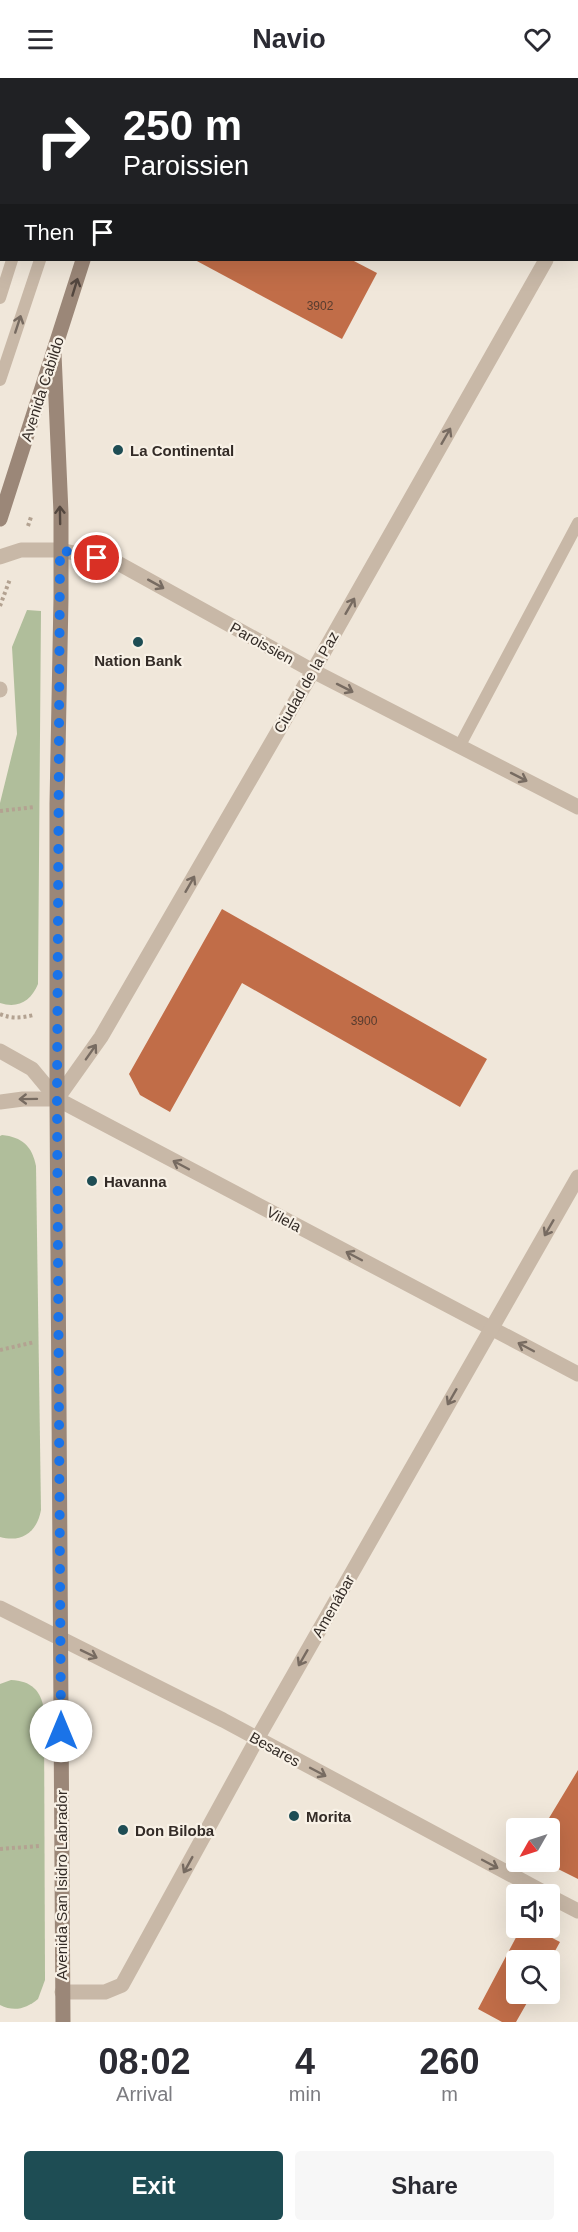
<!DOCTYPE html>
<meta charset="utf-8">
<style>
:root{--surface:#fff;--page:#f7f7f7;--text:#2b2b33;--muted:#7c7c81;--accent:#1e4d54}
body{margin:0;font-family:Arial,sans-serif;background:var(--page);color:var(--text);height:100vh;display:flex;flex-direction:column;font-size:22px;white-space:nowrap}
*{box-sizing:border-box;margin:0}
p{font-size:20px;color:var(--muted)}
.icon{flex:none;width:33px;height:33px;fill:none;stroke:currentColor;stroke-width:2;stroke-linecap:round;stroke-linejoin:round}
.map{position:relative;height:1944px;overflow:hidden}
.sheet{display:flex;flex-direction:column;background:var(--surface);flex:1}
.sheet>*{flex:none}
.top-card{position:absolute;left:0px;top:0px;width:579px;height:183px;box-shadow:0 6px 24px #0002;background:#202124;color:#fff;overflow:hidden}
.needle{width:39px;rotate:231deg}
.controls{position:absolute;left:506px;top:1740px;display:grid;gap:12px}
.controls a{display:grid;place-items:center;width:54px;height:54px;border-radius:6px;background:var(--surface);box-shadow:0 6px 24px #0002;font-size:30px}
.pin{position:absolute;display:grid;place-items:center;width:51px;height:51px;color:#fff;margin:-26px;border:3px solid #fff;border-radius:50%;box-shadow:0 2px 6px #0007}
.me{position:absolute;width:66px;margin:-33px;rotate:0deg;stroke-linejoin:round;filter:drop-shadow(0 0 4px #0008)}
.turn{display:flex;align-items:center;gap:21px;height:126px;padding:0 24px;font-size:27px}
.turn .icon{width:78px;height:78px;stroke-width:2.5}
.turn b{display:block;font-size:42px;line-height:51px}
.then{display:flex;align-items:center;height:57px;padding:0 24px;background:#0003;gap:12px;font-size:22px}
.eta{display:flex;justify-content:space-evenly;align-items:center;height:102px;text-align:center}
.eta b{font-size:36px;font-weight:700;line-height:42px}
.cta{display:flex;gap:12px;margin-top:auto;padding:12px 24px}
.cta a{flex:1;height:69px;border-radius:6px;background:var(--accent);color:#fff;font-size:24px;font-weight:700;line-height:69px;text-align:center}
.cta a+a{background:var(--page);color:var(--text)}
header{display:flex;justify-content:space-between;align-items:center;height:78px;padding:0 24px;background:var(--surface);font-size:27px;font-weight:700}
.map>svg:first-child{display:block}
</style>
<header><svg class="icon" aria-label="menu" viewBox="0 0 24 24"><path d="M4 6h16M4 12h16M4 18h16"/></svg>Navio<svg class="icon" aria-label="heart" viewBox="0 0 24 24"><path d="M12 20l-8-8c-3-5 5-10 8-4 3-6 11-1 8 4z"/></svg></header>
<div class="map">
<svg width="578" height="1944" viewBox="0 0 578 1944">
<rect width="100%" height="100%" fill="#f0e7da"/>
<g fill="#b0be9b">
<path d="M27,532L41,533L38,906C31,923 18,931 0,925V725L17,656L12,569Z"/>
<path d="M2,1057C22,1059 32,1068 36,1088L41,1432C37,1454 22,1465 0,1459V1058Z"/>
<path d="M11,1602C31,1603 41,1612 44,1632L45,1902L38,1921C26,1931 14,1934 0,1927V1606Z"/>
</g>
<g fill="#c16d48">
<path d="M195,182H352L377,195L342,261Z"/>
<path d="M222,831L487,981L460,1029L242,905L170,1034L140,1017L129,996Z"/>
<path d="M578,1692V1801L544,1784H549V1750H543Z"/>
<path d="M521,1850H533L560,1864L550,1882H516V1916H532L516,1944H502L478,1931Z"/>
</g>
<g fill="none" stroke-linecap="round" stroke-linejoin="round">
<g stroke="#b3a291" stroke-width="4" stroke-dasharray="3 3" stroke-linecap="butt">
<path d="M28,448L31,439"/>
<path d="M0,528L10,501"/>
<path d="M0,733L35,729"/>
<path d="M0,936C12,941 21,940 34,937"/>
<path d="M0,1272L35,1264"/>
<path d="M0,1771L39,1768"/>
</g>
<g stroke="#c8b8a7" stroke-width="12">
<path d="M70,2V0"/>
<path d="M100,2L101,0"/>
<path d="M0,220L12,182"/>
<path d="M0,302L40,182"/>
<path d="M459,669L578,445"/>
</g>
<g stroke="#c8b8a7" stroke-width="15">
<path d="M0,54L2,55"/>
<path d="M578,126V125"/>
<path d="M0,479L21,472H60L116,484L313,593L578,729"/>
<path d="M0,611V612"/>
<path d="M0,973L32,991L57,1021L578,1296"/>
<path d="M57,1021L101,959L313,593L546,182"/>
<path d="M0,1024L23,1021H57"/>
<path d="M0,1530L223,1642L547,1816"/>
<path d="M549,1818L578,1833"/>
<path d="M62,1914H105L122,1907L257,1661L578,1099"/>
</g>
<g stroke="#9b8778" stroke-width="15">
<path d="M44,2V0"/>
<path d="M141,2V0"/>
<path d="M0,135L2,130"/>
<path d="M54,276L61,435V520L57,726V1021L63,1944"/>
<path d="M0,441L83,182"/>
</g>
</g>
<defs><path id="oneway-shaft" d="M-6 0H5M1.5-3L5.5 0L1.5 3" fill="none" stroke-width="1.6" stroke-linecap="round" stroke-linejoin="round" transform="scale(1.5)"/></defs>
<g stroke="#53473f">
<use href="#oneway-shaft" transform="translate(75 209) rotate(-73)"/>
<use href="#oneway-shaft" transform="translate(60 437) rotate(-91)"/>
</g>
<g stroke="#776b61">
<use href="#oneway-shaft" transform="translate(18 246) rotate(-72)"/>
<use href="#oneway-shaft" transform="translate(446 358) rotate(-60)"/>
<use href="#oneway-shaft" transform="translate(156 506) rotate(29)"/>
<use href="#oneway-shaft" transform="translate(350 528) rotate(-60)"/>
<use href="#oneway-shaft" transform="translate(345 610) rotate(27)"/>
<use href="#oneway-shaft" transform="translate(519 699) rotate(27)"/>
<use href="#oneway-shaft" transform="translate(190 806) rotate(-60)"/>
<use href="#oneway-shaft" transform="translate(91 974) rotate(-55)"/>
<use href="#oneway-shaft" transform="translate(28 1021) rotate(179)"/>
<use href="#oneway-shaft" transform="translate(181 1087) rotate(-152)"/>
<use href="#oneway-shaft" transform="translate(549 1150) rotate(120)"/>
<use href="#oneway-shaft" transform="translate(354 1178) rotate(-152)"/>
<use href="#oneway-shaft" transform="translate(526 1269) rotate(-152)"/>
<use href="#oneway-shaft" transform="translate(452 1319) rotate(120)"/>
<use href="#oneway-shaft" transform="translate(89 1576) rotate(26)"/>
<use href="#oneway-shaft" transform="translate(303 1580) rotate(120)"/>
<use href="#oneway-shaft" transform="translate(318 1694) rotate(28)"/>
<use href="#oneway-shaft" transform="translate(490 1786) rotate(28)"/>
<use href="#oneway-shaft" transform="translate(188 1787) rotate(119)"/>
</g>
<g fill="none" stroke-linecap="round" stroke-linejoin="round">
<path stroke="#1a73e8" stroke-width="10" stroke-dasharray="0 18" d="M61,1653L57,1021L60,472L97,480"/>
</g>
<g fill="#1e4d54" stroke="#f8f1e6" stroke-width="2">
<circle cx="118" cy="372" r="6"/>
<circle cx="138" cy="564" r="6"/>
<circle cx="92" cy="1103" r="6"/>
<circle cx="294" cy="1738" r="6"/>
<circle cx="123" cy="1752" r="6"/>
</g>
<g text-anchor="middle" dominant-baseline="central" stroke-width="4.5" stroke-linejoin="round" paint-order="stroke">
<g font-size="12" fill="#573c2f">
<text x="320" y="228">3902</text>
<text x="364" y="943">3900</text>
</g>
<g font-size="15" fill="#342c27" stroke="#f8f1e6">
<text transform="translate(42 311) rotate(-72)">Avenida Cabildo</text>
<text transform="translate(262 565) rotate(29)">Paroissien</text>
<text transform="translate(306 604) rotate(-60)">Ciudad de la Paz</text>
<text transform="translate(284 1141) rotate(28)">Vilela</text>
<text transform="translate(333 1528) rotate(-60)">Amenábar</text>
<text transform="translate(275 1671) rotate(29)">Besares</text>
<text transform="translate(61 1807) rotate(-90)">Avenida San Isidro Labrador</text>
</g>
<g font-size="15" font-weight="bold" fill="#342c27" stroke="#f8f1e6" text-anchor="start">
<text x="130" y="372">La Continental</text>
<text x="138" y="582" text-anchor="middle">Nation Bank</text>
<text x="104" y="1103">Havanna</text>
<text x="306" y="1738">Morita</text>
<text x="135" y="1752">Don Biloba</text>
</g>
</g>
</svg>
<div class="controls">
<a><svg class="needle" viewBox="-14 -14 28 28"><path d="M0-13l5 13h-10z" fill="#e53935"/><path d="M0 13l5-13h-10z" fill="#7c7c81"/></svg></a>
<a><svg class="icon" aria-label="sound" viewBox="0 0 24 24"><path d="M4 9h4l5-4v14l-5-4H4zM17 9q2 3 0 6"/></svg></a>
<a><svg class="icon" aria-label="search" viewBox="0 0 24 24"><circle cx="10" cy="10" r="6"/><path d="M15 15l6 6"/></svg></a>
</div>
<div class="pin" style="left:97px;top:480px;background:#d93025"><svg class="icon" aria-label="arrive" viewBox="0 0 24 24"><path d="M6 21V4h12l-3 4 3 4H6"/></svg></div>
<svg class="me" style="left:61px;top:1653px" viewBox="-20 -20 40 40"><circle r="19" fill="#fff"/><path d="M0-13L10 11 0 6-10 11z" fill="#1a73e8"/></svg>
<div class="top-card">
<div class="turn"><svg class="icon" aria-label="right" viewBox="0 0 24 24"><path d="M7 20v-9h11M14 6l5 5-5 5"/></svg><div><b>250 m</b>Paroissien</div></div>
<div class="then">Then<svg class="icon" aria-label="arrive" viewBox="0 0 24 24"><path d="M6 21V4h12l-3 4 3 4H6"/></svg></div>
</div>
</div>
<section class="sheet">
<div class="eta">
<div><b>08:02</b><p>Arrival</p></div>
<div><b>4</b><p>min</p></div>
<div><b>260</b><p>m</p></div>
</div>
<div class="cta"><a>Exit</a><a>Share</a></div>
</section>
